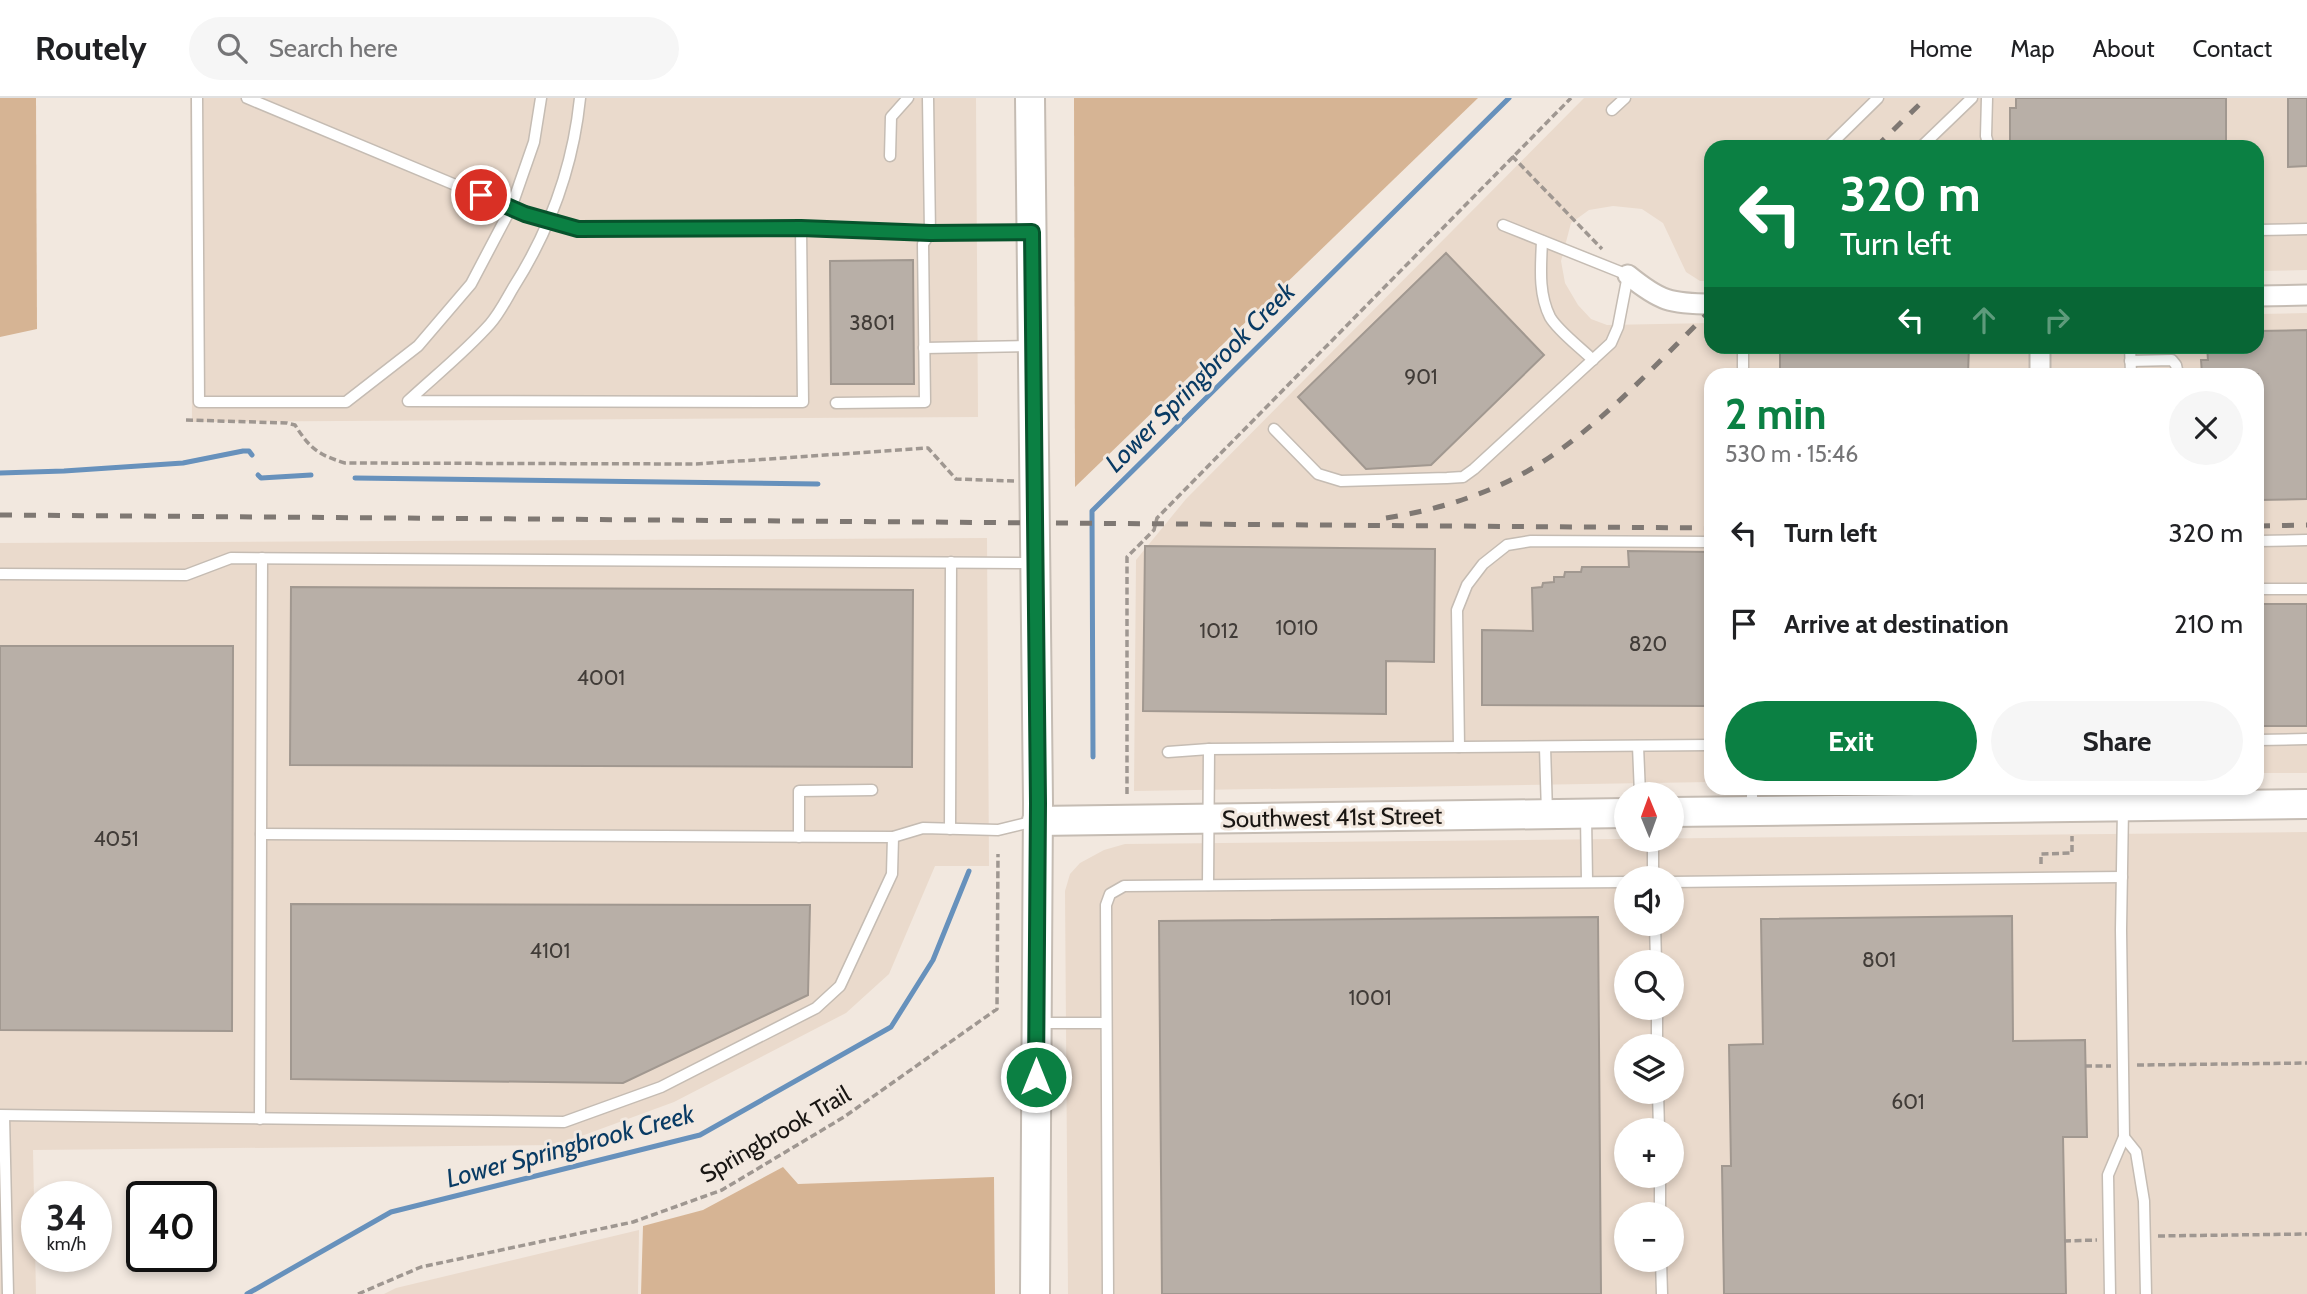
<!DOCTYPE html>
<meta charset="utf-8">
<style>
:root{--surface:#fff;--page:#f6f6f6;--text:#202124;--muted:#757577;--line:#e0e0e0;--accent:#0b8043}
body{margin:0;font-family:Cabin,sans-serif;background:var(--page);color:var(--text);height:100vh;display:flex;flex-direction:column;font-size:26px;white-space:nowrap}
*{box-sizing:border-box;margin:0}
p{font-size:23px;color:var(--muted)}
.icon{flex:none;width:38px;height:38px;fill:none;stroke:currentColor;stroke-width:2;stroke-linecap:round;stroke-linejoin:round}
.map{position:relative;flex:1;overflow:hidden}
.details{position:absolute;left:1704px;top:270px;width:560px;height:427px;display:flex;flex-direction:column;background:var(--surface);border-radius:21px;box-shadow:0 4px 10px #0003}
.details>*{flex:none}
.top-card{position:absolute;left:1704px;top:42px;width:560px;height:214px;border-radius:21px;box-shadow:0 4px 10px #0003;background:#0b8043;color:#fff;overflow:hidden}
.needle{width:46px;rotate:359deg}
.controls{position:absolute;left:1614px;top:684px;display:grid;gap:14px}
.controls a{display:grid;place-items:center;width:70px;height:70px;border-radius:50%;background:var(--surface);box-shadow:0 4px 10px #0003;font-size:35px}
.speed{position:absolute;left:21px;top:1083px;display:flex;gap:14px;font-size:35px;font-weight:700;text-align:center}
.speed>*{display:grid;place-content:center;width:91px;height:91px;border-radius:50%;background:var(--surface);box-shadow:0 4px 10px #0003;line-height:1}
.speed small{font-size:18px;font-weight:400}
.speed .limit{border:4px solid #111;border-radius:10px;background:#fff;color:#111}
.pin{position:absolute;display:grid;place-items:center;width:60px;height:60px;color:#fff;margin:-30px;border:4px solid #fff;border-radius:50%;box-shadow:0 2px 7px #0007}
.me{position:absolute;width:77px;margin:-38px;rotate:0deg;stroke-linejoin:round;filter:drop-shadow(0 0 5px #0008)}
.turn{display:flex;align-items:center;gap:24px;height:147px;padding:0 21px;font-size:32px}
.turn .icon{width:91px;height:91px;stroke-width:2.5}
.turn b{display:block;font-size:49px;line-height:60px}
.lanes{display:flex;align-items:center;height:66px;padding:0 21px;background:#0003;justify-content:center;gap:35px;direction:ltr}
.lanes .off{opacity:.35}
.round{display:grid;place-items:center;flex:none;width:74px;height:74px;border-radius:37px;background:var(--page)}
.head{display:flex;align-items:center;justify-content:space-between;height:119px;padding:0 21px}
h1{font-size:42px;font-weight:800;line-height:52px;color:var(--accent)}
.action{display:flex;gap:14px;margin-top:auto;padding:14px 21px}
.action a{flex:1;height:80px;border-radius:42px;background:var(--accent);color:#fff;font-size:28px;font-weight:800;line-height:80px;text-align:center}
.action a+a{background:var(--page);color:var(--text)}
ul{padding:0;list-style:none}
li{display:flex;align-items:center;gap:21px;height:91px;padding:0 21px}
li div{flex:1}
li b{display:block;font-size:26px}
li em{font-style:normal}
header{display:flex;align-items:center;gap:42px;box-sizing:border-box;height:98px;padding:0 35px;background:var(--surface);border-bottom:2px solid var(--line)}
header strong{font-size:33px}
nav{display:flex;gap:38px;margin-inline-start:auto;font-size:24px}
.search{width:490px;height:63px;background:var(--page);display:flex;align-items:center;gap:18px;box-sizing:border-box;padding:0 24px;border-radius:38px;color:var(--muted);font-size:26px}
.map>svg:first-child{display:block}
</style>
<header>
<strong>Routely</strong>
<div class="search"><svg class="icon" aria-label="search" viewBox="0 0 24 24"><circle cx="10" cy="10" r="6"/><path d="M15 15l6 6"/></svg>Search here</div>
<nav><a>Home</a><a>Map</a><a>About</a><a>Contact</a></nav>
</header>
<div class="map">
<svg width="2307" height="1196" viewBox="0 0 2307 1196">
<rect width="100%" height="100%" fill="#f2e8df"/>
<g fill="#eadacc" fill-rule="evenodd">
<path d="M190,0H976L978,319L192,324Z"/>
<path d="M1584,0H2307V172L2258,173V49H1712L1711,183H1700L1686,174L1663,125L1642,111L1613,108L1589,112L1571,125L1561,163L1565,185L1578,207L1591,221L1607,227L1711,225L1712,248H2258V216L2307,215V675H2258V276H1712L1711,684L1134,693L1136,462L1186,401Z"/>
<path d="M987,440L989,768H935L889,876L846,915L674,1004L557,1047L33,1052L36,1196H0V445Z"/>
<path d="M2307,734V1196H1068L1065,793L1070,776L1080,765L1104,752L1125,746ZM1626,780H1671V826H1626ZM1626,864H1671V910H1626ZM1626,948H1671V994H1626ZM1626,1032H1671V1078H1626ZM1626,1116H1671V1162H1626Z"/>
<path d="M639,1132L638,1196H384L396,1190Z"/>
</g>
<g fill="#d6b494">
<path d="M0,0H36L37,231L0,239Z"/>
<path d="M1074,0H1478L1075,389Z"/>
<path d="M783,1069L798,1086L994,1079L995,1196H641L643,1128L703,1112Z"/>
</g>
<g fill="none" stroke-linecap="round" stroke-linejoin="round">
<g stroke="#6791bc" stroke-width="5">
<path d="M0,375L64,373L183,365L243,353H249L252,357"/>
<path d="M258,377L261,380L311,377"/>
<path d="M355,380L818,386"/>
<path d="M1093,659L1092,413L1509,0"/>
<path d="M247,1196L391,1114L700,1037L891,929L933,862L969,773"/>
</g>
</g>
<g fill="#b8afa7" stroke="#a19890" stroke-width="2">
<path d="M2016,0H2226V49H2010V10H2016Z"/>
<path d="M2288,0H2307V68L2288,69Z"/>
<path d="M1446,155L1544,257L1431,367L1366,371L1298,299Z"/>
<path d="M913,162L914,286H831L830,163Z"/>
<path d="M2307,232V401L2258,402V276H2202L2201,262H2208L2207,248H2258V233Z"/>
<path d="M1780,248H1969L1968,276H1780Z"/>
<path d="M1145,448L1435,451L1434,564L1386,563V616L1143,613Z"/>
<path d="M1628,453L1712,454V608L1482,607V532L1533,533L1532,490L1542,489L1543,485L1554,484V479H1564L1565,474H1581L1582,469H1629Z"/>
<path d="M291,489L913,492L912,669L290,667Z"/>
<rect x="2258" y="506" width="49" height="122"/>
<path d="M0,548H233L232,933L0,932Z"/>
<path d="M291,806L810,807L808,897L623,985L291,981Z"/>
<path d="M2012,818L2013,943L2085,942L2087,1039H2063L2066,1196H1724L1722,1068H1731L1729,947L1763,946L1761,821Z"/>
<path d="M1598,819L1601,1196H1162L1159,823Z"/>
</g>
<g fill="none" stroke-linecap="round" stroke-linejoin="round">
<g stroke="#c5bcb3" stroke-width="13">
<g id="lane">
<path d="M197,0L199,304H346L418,248L471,186L511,110L534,44L541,0"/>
<path d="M247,0L525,116L578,131L801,130L930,135L1028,134"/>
<path d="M580,0C573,69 550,132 513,190C506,202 499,216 490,226C465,254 435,278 408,303L803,304L801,130"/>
<path d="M1987,0L1986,38L1989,49"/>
<path d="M1612,12L1625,0"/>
<path d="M1828,49L1878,0"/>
<path d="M1921,49L1972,0"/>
<path d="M890,58L891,19L908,0"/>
<path d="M2258,132L2307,131"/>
<path d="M1542,143C1541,168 1538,195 1550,219C1558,233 1581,250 1593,262"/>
<path d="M1743,248V276"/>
<path d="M2130,248L2131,276"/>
<path d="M924,250L1032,248"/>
<path d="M2130,263L2172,262L2176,267L2178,276"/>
<path d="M836,305L925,304L923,146L930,135L928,0"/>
<path d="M1274,331L1318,376L1341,383L1447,380L1463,379L1474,371L1611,245L1618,229L1628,177L1503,127"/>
<path d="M2258,443L2307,442"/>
<path d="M0,476L186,477L231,460L1035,465"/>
<path d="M2258,491H2307"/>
<path d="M2258,642L2307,641"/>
<path d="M1638,648L1640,696"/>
<path d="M1459,649L1457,512L1467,487L1483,466L1507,447L1531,443L1712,444"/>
<path d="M1545,649L1547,715"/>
<path d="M1168,654L1209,651L1712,647"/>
<path d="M1752,710V690"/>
<path d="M1586,718L1587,783"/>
<path d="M950,731L951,464"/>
<path d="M261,736L893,739L923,730L998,732L1035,723"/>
<path d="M799,739V693L872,692"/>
<path d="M1653,742V780"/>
<path d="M1671,784L2122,779"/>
<path d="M1208,787L1209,651"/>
<path d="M1655,826L1656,864"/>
<path d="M1657,910V948"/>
<path d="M1040,925H1106"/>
<path d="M1658,994L1659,1032"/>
<path d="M0,1017L564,1024L661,989L816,910L840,888L892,776L893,739"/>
<path d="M4,1018L8,1196"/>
<path d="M260,1021L262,460"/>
<path d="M2124,1039L2136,1054L2144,1103L2146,1196"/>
<path d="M1660,1078V1116"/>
<path d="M1661,1162L1662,1196"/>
<path d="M1108,1196L1106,807L1110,796L1124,788L1626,784"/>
<path d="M2110,1196L2108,1077L2124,1039L2121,832L2123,710"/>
</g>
</g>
<g stroke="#c5bcb3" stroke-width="23">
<g id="street">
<path d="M1628,177C1660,203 1670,206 1712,206"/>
<path d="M2258,198L2307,197"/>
<path d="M2040,248V276"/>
</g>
</g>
<g stroke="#c5bcb3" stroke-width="32">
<g id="secondary">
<path d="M1030,0L1038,705L1035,1196"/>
<path d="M1671,714L2307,706"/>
<path d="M1037,723L1626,715"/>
</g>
</g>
<g stroke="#9f9791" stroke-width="3.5" stroke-dasharray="7 3.5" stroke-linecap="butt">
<path d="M1512,58L1602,151"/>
<path d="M186,322L287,325L295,327C310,351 319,357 345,365L696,366L928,350L956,381L1014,383"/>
<path d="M1127,696V459L1154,432L1157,420L1571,0"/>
<path d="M2041,766V756L2072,755V738"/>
<path d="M2137,967L2307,965"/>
<path d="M2085,968H2111"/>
<path d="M2158,1138L2307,1136"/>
<path d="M2064,1143L2097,1142"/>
<path d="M358,1196L421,1169L633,1124L722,1092L844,1019L997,911L998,756"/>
</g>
<use href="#lane" stroke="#fff" stroke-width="10"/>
<use href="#street" stroke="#fff" stroke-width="19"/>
<use href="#secondary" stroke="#fff" stroke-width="28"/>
<g stroke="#7f7873" stroke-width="5" stroke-dasharray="12 12" stroke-linecap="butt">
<path d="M1876,49L1926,0"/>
<path d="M0,417L1712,430"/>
<path d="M1386,420C1444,411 1502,392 1550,359C1610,318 1660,262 1712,211"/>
<path d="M2258,428L2307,427"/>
</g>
</g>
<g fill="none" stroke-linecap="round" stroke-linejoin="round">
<g stroke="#07532c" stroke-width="18">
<path id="route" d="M481,97L525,116L578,131L801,130L930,135L1032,134L1038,705L1036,979"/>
</g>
<use href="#route" stroke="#0b8043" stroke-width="12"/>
</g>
<g text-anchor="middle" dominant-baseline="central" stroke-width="6" stroke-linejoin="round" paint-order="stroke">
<g font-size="21" fill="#413c38">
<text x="872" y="224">3801</text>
<text x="1421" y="278">901</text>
<text x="1297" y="529">1010</text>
<text x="1219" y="532">1012</text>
<text x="1648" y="545">820</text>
<text x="601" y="579">4001</text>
<text x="116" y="740">4051</text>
<text x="550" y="852">4101</text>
<text x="1879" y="861">801</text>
<text x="1370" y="899">1001</text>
<text x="1908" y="1003">601</text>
</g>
<g font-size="24" fill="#191613" stroke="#f2e8df">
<text transform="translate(1332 719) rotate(-1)">Southwest 41st Street</text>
<text transform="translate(775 1036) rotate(-30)">Springbrook Trail</text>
</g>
<g font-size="26" font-style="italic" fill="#093b64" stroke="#f2e8df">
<text transform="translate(1200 279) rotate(-45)">Lower Springbrook Creek</text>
<text transform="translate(570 1048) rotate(-15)">Lower Springbrook Creek</text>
</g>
</g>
</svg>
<div class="controls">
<a><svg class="needle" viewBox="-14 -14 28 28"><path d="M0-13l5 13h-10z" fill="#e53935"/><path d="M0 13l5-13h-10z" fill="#757577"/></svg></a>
<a><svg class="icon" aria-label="sound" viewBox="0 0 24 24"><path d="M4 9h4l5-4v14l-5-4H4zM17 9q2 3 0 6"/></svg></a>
<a><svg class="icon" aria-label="search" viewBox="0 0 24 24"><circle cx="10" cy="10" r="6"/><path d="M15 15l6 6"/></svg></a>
<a><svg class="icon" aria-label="layers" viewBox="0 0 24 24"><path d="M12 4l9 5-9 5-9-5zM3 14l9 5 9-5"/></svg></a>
<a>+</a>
<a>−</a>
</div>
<div class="speed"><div>34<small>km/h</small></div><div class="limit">40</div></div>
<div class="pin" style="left:481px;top:97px;background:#d93025"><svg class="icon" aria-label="arrive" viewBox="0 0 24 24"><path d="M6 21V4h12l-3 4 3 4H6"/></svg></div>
<svg class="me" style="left:1036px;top:979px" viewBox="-20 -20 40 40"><circle r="17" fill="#0b8043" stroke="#fff" stroke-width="3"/><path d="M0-11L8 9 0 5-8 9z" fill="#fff"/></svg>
<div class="top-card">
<div class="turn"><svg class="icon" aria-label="left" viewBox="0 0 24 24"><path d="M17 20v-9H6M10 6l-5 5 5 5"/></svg><div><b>320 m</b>Turn left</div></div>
<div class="lanes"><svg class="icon" aria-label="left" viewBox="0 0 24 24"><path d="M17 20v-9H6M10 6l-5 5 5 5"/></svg><svg class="icon off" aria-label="ahead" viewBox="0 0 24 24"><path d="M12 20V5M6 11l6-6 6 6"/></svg><svg class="icon off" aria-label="right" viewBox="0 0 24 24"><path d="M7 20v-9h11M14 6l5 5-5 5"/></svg></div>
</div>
<section class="details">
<div class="head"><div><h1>2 min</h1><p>530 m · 15:46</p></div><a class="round"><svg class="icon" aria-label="close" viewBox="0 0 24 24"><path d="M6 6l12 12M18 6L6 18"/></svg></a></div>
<ul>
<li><svg class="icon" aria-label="left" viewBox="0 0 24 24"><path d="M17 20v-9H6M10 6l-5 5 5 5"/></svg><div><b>Turn left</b></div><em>320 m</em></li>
<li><svg class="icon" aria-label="arrive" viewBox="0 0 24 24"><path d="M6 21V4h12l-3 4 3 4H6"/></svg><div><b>Arrive at destination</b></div><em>210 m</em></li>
</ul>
<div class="action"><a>Exit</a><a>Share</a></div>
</section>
</div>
